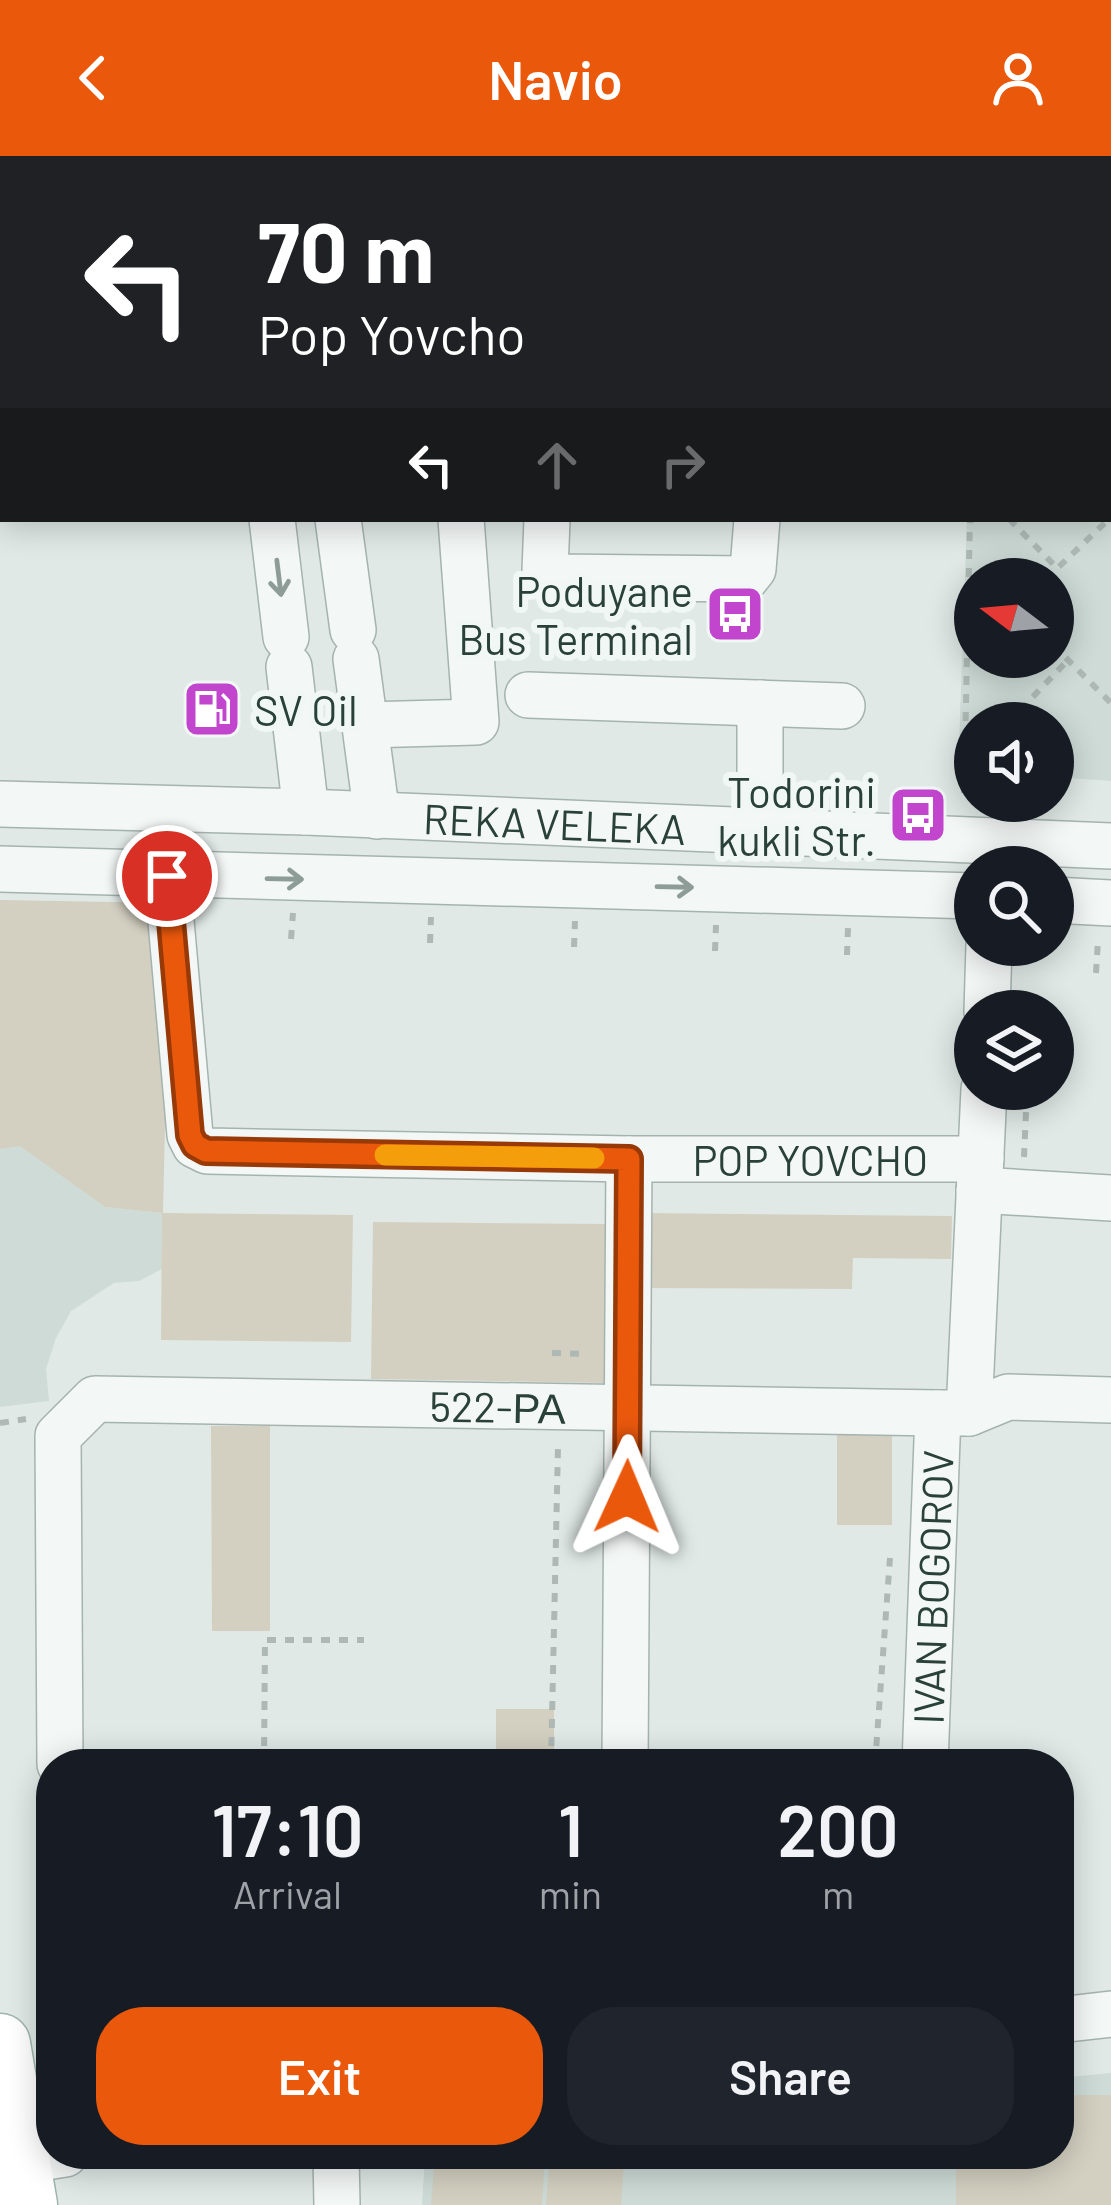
<!DOCTYPE html>
<meta charset="utf-8">
<style>
:root{--surface:#171b24;--page:#20242c;--text:#f1f3f6;--muted:#9ea1a6;--accent:#ea580c}
body{margin:0;font-family:Barlow,sans-serif;background:var(--page);color:var(--text);height:100vh;display:flex;flex-direction:column;font-size:45px;white-space:nowrap}
*{box-sizing:border-box;margin:0}
p{font-size:39px;color:var(--muted)}
.icon{flex:none;width:66px;height:66px;fill:none;stroke:currentColor;stroke-width:2;stroke-linecap:round;stroke-linejoin:round}
.map{position:relative;flex:1;overflow:hidden}
.drawer{position:absolute;left:36px;top:1593px;width:1038px;height:420px;display:flex;flex-direction:column;background:var(--surface);border-radius:48px;box-shadow:0 6px 30px #0003}
.drawer>*{flex:none}
.banner{position:absolute;left:0px;top:0px;width:1113px;height:366px;box-shadow:0 6px 30px #0003;background:#202124;color:#fff;overflow:hidden}
.needle{width:78px;rotate:286deg}
.controls{position:absolute;left:954px;top:402px;display:grid;gap:24px}
.controls a{display:grid;place-items:center;width:120px;height:120px;border-radius:50%;background:var(--surface);box-shadow:0 6px 30px #0003;font-size:60px}
.pin{position:absolute;display:grid;place-items:center;width:102px;height:102px;color:#fff;margin:-51px;border:6px solid #fff;border-radius:50%;box-shadow:0 3px 12px #0007}
.me{position:absolute;width:132px;margin:-66px;rotate:1deg;stroke-linejoin:round;filter:drop-shadow(0 0 9px #0008)}
.turn{display:flex;align-items:center;gap:42px;height:252px;padding:0 60px;font-size:54px}
.turn .icon{width:156px;height:156px;stroke-width:2.5}
.turn b{display:block;font-size:84px;line-height:102px}
.lanes{display:flex;align-items:center;height:114px;padding:0 60px;background:#0003;justify-content:center;gap:60px;direction:ltr}
.lanes .off{opacity:.35}
.eta{display:flex;justify-content:space-evenly;align-items:center;height:204px;text-align:center}
.eta b{font-size:72px;font-weight:600;line-height:84px}
.button{display:flex;gap:24px;margin-top:auto;padding:24px 60px}
.button a{flex:1;height:138px;border-radius:48px;background:var(--accent);color:#fff;font-size:48px;font-weight:600;line-height:138px;text-align:center}
.button a+a{background:var(--page);color:var(--text)}
header{display:flex;justify-content:space-between;align-items:center;height:156px;padding:0 60px;background:var(--accent);color:#fff;font-size:54px;font-weight:600}
.map>svg:first-child{display:block}
</style>
<header><svg class="icon" aria-label="back" viewBox="0 0 24 24"><path d="M15 5l-7 7 7 7"/></svg>Navio<svg class="icon" aria-label="person" viewBox="0 0 24 24"><circle cx="12" cy="8" r="4"/><path d="M4 21q1-7 8-7t8 7"/></svg></header>
<div class="map">
<svg width="1111" height="2049" viewBox="0 0 1111 2049">
<rect width="100%" height="100%" fill="#e0e9e6"/>
<g fill="#cedbd6" fill-rule="evenodd">
<path d="M1111,312V625L1053,621V567H975V616L958,615L967,363H1110ZM975,423H1053V501H975Z"/>
<path d="M20,989L105,1051L163,1057L162,1113L139,1125L114,1127L71,1155L56,1182L46,1213L49,1245L0,1251V993Z"/>
<path d="M1111,1917V2049H422L425,1998H1059V1922Z"/>
</g>
<g fill="#d3d0c1">
<path d="M348,0H1111V269L1110,3Z"/>
<path d="M0,744L170,747L163,1057L353,1059L351,1186L161,1184L162,1057L105,1051L20,990L0,993Z"/>
<path d="M643,1057L952,1060L951,1103L853,1102L852,1133L641,1132Z"/>
<path d="M373,1066L607,1068L606,1227L371,1223Z"/>
<rect x="837" y="1269" width="55" height="100"/>
<path d="M211,1270H270V1475H212Z"/>
<rect x="496" y="1553" width="58" height="55"/>
<path d="M1059,1939H1111V2049H956V1998H1059Z"/>
<path d="M435,1998L545,2002L542,2049H431Z"/>
<path d="M550,2000L624,2006L621,2049H546Z"/>
</g>
<g fill="none" stroke-linecap="round" stroke-linejoin="round">
<g stroke="#a5b3af" stroke-width="48">
<g id="minor">
<path d="M230,0V3"/>
<path d="M295,0L296,3"/>
<path d="M1110,283H1111"/>
<path d="M272,363L286,481"/>
<path d="M338,363L353,474"/>
<path d="M547,363L545,415L556,421L745,423L753,413L757,363"/>
<path d="M356,503L377,660"/>
<path d="M289,511L306,656"/>
<path d="M528,539L842,550"/>
<path d="M365,569L476,566L461,363"/>
<path id="s1" d="M0,648L306,656L1111,690"/>
<path d="M760,676V547"/>
<path d="M0,713L975,740"/>
<path id="s2" d="M167,720L190,979L195,989L207,995L629,1003H981"/>
<path d="M1053,744L1111,747"/>
<path d="M987,855L989,789"/>
<path d="M979,1034L1111,1042"/>
<path d="M969,1257L984,933"/>
<path id="s3" d="M60,1608L58,1280L95,1243L938,1257H969L1008,1241L1111,1244"/>
<path d="M625,1608L629,1003"/>
<path id="s4" d="M925,1608L938,1257"/>
<path d="M1059,1864L1111,1858"/>
<path d="M336,1998L337,2049"/>
<path d="M20,2005L65,1998"/>
</g>
</g>
<g stroke="#9fb5ae" stroke-width="63">
<path id="major" d="M0,1888L27,2049"/>
</g>
<g stroke="#aeb9b6" stroke-width="6" stroke-dasharray="9 9" stroke-linecap="butt">
<path d="M501,0L503,3"/>
<path d="M693,0L694,3"/>
<path d="M1098,0L1103,3"/>
<path d="M507,3L512,0"/>
<path d="M777,3L778,0"/>
<path d="M972,3L974,0"/>
<path d="M1110,7L1111,8"/>
<path d="M1110,99L1111,98"/>
<path d="M1009,363L1057,412"/>
<path d="M1046,423L1109,363"/>
<path d="M1053,489L1111,547"/>
<path d="M1008,567L1068,504"/>
<path d="M964,637L970,363"/>
<path d="M291,783L293,757"/>
<path d="M430,787L431,761"/>
<path d="M574,791L575,765"/>
<path d="M715,795L716,769"/>
<path d="M847,799L848,772"/>
<path d="M1096,817L1098,784"/>
<path d="M1024,1001L1027,933"/>
<path d="M552,1197L588,1198"/>
<path d="M0,1267L26,1263"/>
<path d="M264,1608L265,1484H364"/>
<path d="M551,1608L558,1290"/>
<path d="M875,1608L890,1402"/>
</g>
<use href="#minor" stroke="#f3f7f6" stroke-width="45"/>
<use href="#major" stroke="#fff" stroke-width="60"/>
</g>
<defs><path id="oneway-shaft" d="M-6 0H5M1.5-3L5.5 0L1.5 3" fill="none" stroke-width="1.6" stroke-linecap="round" stroke-linejoin="round" transform="scale(3)"/></defs>
<g stroke="#8e9c98">
<use href="#oneway-shaft" transform="translate(279 422) rotate(83)"/>
<use href="#oneway-shaft" transform="translate(285 723) rotate(1)"/>
<use href="#oneway-shaft" transform="translate(675 731) rotate(1)"/>
</g>
<g fill="none" stroke-linecap="round" stroke-linejoin="round">
<g stroke="#983908" stroke-width="30">
<path id="route" d="M167,720L190,979L195,989L206,995L629,1003L627,1341"/>
</g>
<use href="#route" stroke="#ea580c" stroke-width="21"/>
<path stroke="#f59e0b" stroke-width="21" d="M385,999L594,1002"/>
</g>
<defs>
<g id="bus-square" transform="scale(3)"><rect x="-9" y="-9" width="18" height="18" rx="4" fill="#c245ce" stroke="#f0f7f4"/><path d="M-5-6H5V4H4V6H2V4H-2V6H-4V4H-5ZM-3.5-4V0h7V-4ZM-3.5 1.2v1.5H-2V1.2ZM2 1.2v1.5H3.5V1.2Z" fill="#fff"/></g>
<g id="fuel-square" transform="scale(3)"><rect x="-9" y="-9" width="18" height="18" rx="4" fill="#c245ce" stroke="#f0f7f4"/><path d="M-5.5-6h7V0h2V4h1.3V-2.5L3-4.5l.8-.8L6-3V5H2.5V1h-1V6h-7ZM-4.2-4.7v3.2H.2V-4.7Z" fill="#fff"/></g>
</defs>
<g fill-rule="evenodd">
<use href="#bus-square" x="735" y="458"/>
<use href="#fuel-square" x="212" y="553"/>
<use href="#bus-square" x="918" y="659"/>
</g>
<g text-anchor="middle" dominant-baseline="central" stroke-width="12" stroke-linejoin="round" paint-order="stroke">
<g font-size="42" fill="#294139" stroke="#f0f7f4" text-anchor="end">
<text x="693" y="434">Poduyane<tspan x="693" dy="48">Bus Terminal</tspan></text>
<text x="254" y="553" text-anchor="start">SV Oil</text>
<text x="876" y="635">Todorini<tspan x="876" dy="48">kukli Str.</tspan></text>
</g>
<g font-size="42" fill="#294139" stroke="#f0f7f4">
<text stroke="none"><textPath href="#s1" startOffset="555">REKA VELEKA</textPath></text>
<text stroke="none"><textPath href="#s2" startOffset="888">POP YOVCHO</textPath></text>
<text stroke="none"><textPath href="#s3" startOffset="783">522-РА</textPath></text>
<text stroke="none"><textPath href="#s4" startOffset="177">IVAN BOGOROV</textPath></text>
</g>
</g>
</svg>
<div class="controls">
<a><svg class="needle" viewBox="-14 -14 28 28"><path d="M0-13l5 13h-10z" fill="#e53935"/><path d="M0 13l5-13h-10z" fill="#9ea1a6"/></svg></a>
<a><svg class="icon" aria-label="sound" viewBox="0 0 24 24"><path d="M4 9h4l5-4v14l-5-4H4zM17 9q2 3 0 6"/></svg></a>
<a><svg class="icon" aria-label="search" viewBox="0 0 24 24"><circle cx="10" cy="10" r="6"/><path d="M15 15l6 6"/></svg></a>
<a><svg class="icon" aria-label="layers" viewBox="0 0 24 24"><path d="M12 4l9 5-9 5-9-5zM3 14l9 5 9-5"/></svg></a>
</div>
<div class="pin" style="left:167px;top:720px;background:#d93025"><svg class="icon" aria-label="arrive" viewBox="0 0 24 24"><path d="M6 21V4h12l-3 4 3 4H6"/></svg></div>
<svg class="me" style="left:627px;top:1341px" viewBox="-20 -20 40 40"><path d="M0-17L14 15 0 8-14 15z" fill="#ea580c" stroke="#fff" stroke-width="4"/></svg>
<div class="banner">
<div class="turn"><svg class="icon" aria-label="left" viewBox="0 0 24 24"><path d="M17 20v-9H6M10 6l-5 5 5 5"/></svg><div><b>70 m</b>Pop Yovcho</div></div>
<div class="lanes"><svg class="icon" aria-label="left" viewBox="0 0 24 24"><path d="M17 20v-9H6M10 6l-5 5 5 5"/></svg><svg class="icon off" aria-label="ahead" viewBox="0 0 24 24"><path d="M12 20V5M6 11l6-6 6 6"/></svg><svg class="icon off" aria-label="right" viewBox="0 0 24 24"><path d="M7 20v-9h11M14 6l5 5-5 5"/></svg></div>
</div>
<section class="drawer">
<div class="eta">
<div><b>17:10</b><p>Arrival</p></div>
<div><b>1</b><p>min</p></div>
<div><b>200</b><p>m</p></div>
</div>
<div class="button"><a>Exit</a><a>Share</a></div>
</section>
</div>
